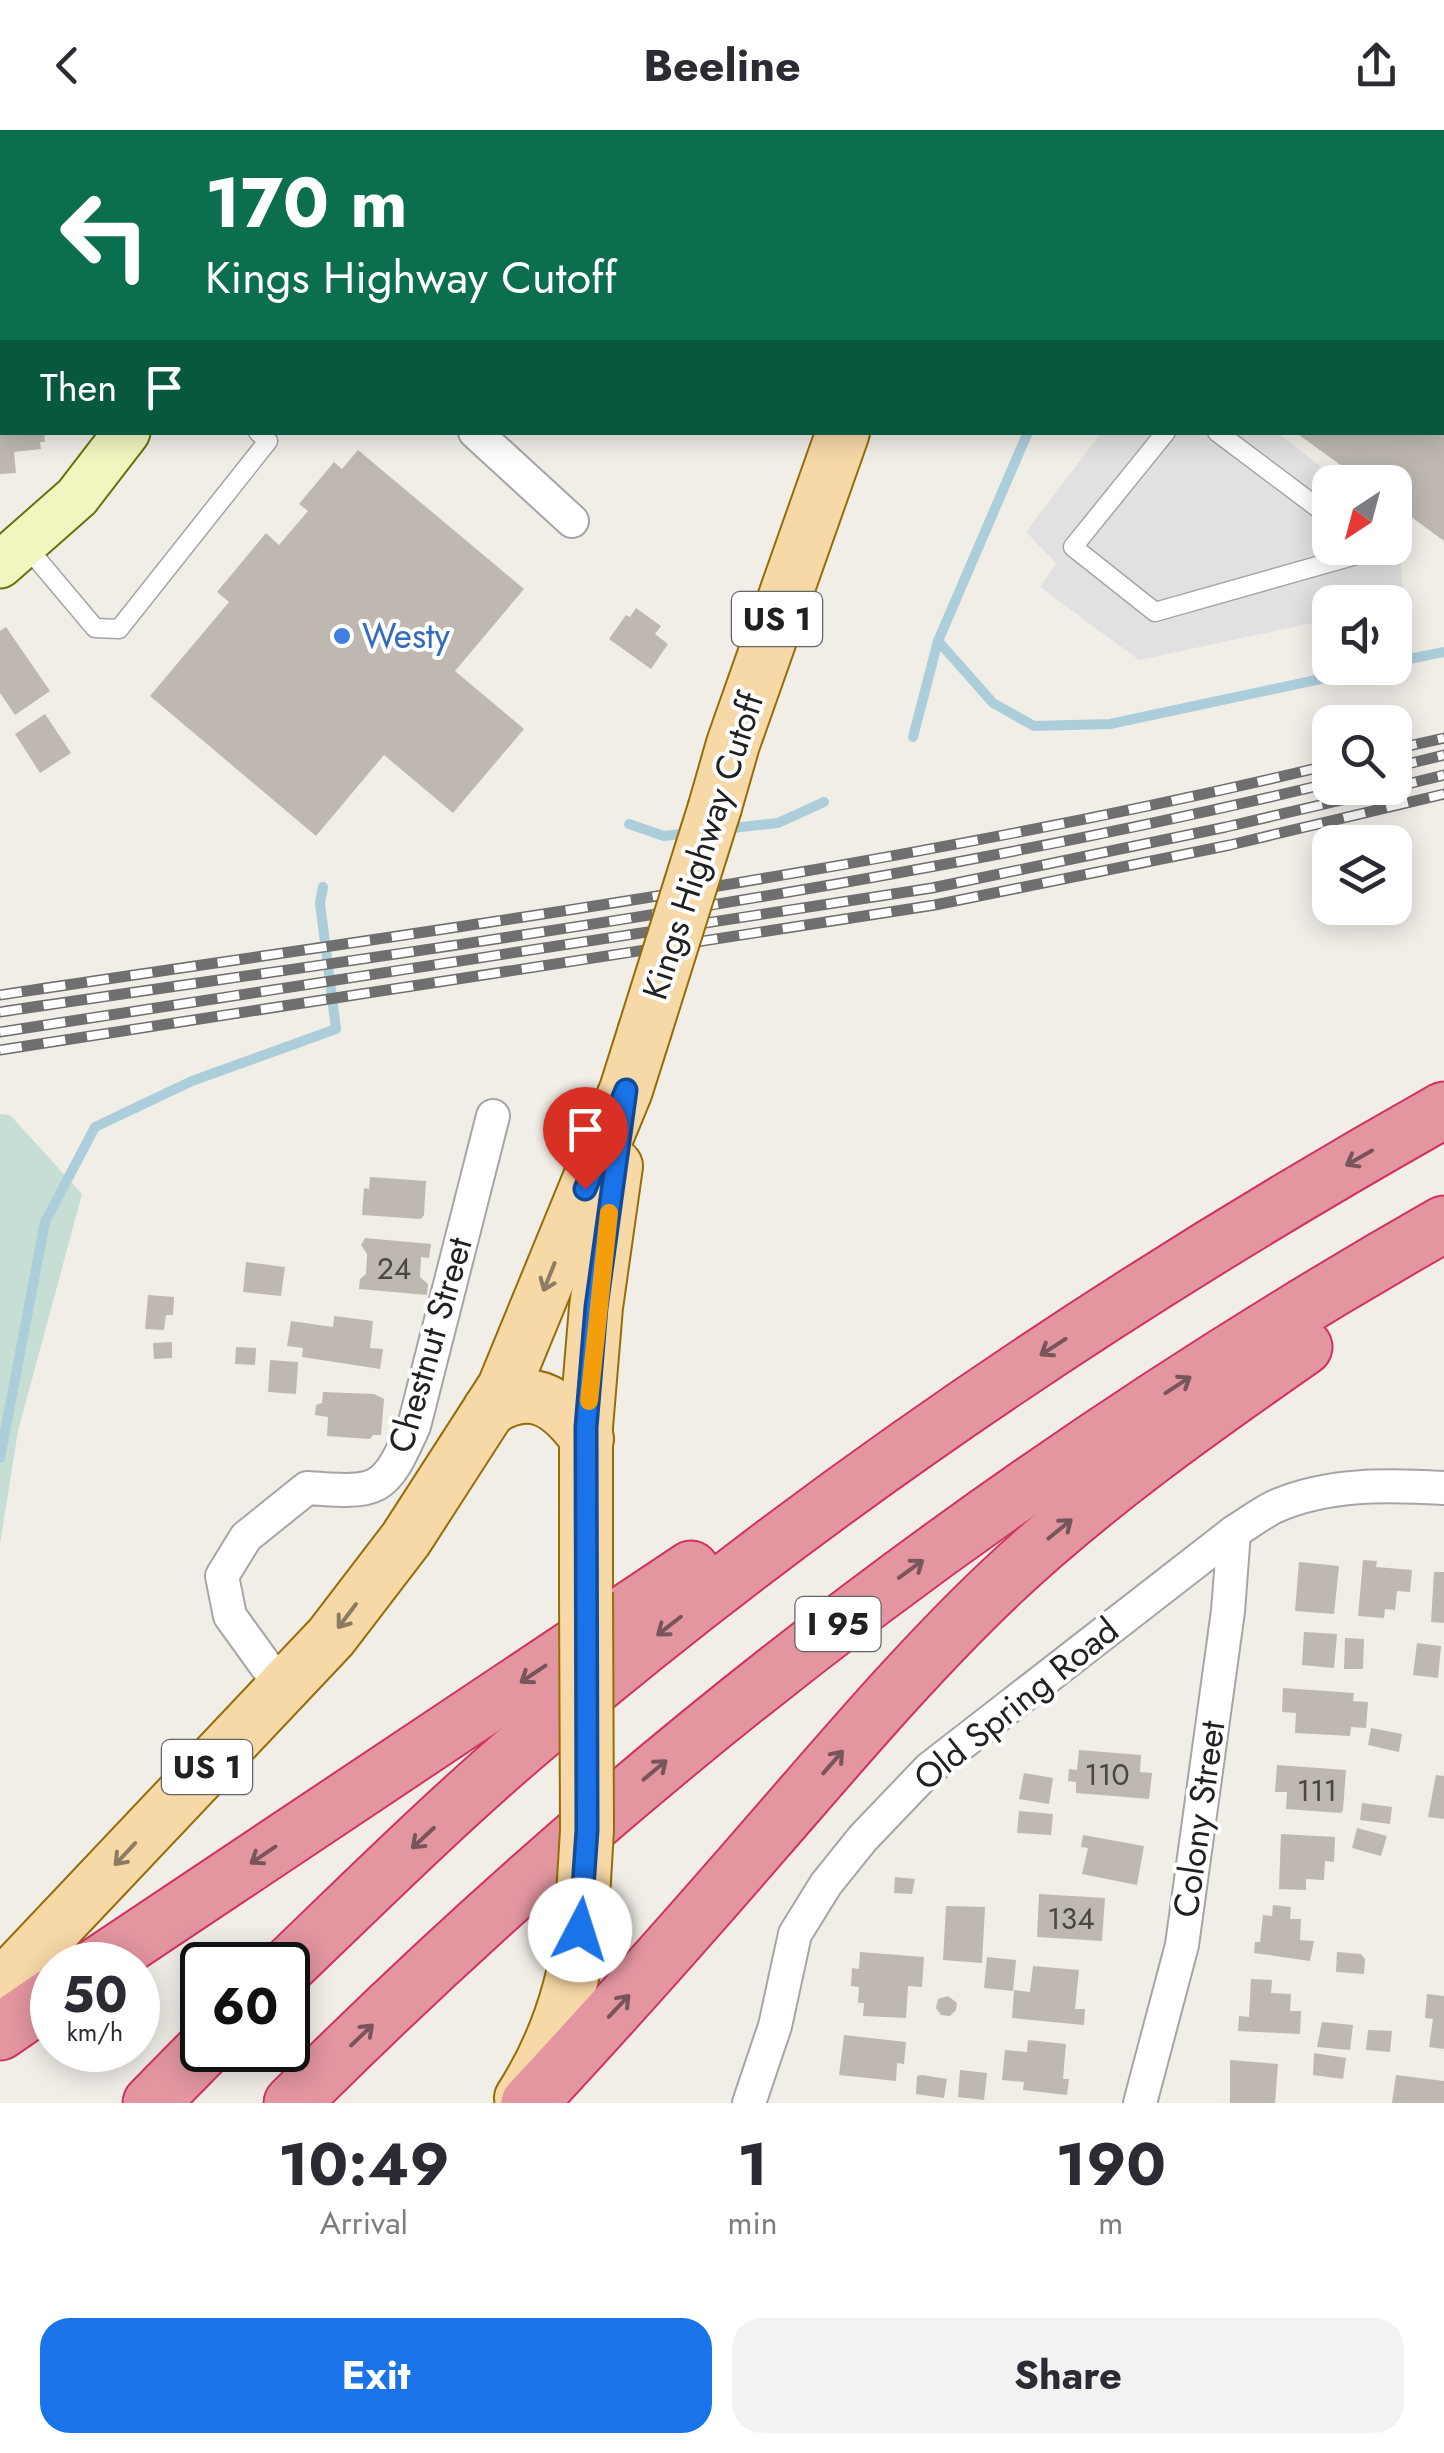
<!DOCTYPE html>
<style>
:root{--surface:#fff;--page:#f2f2f3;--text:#2b2b33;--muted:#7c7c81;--accent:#1a73e8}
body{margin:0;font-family:Jost,sans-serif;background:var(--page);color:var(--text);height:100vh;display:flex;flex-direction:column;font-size:38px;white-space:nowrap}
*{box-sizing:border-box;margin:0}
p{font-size:32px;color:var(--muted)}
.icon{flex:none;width:55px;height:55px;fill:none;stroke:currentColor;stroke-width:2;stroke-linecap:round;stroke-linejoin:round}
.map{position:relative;height:1973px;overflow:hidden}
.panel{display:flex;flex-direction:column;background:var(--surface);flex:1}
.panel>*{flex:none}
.hud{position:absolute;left:0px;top:0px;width:1445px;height:305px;box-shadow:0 5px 25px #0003;background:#0b6e4f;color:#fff;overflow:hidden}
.needle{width:65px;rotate:216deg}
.controls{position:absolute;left:1312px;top:335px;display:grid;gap:20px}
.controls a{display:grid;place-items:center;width:100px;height:100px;border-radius:20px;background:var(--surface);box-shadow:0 5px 25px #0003;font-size:50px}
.speed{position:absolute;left:30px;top:1812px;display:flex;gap:20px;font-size:50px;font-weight:700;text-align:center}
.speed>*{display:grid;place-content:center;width:130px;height:130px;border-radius:50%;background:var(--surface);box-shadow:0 5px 25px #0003;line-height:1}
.speed small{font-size:25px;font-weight:400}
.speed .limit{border:5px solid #111;border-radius:15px;background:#fff;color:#111}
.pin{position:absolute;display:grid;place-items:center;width:85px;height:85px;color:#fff;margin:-102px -42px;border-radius:50% 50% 50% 0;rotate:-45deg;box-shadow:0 0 10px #0007}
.pin .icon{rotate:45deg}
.me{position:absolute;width:110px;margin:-55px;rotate:5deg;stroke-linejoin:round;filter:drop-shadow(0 0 8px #0008)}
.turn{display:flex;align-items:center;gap:35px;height:210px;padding:0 40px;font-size:45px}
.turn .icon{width:130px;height:130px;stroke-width:2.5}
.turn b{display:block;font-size:70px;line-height:85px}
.then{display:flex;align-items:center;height:95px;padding:0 40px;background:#0003;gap:20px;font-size:38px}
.eta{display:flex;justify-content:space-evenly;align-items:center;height:170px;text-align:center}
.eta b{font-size:60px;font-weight:700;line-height:70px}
.primary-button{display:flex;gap:20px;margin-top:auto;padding:20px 40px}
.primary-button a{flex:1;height:115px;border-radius:30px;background:var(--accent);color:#fff;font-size:40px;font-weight:700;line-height:115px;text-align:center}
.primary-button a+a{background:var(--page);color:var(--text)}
header{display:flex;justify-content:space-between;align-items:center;height:130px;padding:0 40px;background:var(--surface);font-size:45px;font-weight:700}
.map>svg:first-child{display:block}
</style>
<header><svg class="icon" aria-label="back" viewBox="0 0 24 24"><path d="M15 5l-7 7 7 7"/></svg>Beeline<svg class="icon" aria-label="share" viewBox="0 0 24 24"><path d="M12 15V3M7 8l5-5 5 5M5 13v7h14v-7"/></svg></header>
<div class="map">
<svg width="1444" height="1973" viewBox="0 0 1444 1973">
<rect width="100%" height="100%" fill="#f1eee8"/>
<path fill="#c6ded4" d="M0,984L10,985L82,1064L18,1301L0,1414Z"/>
<path fill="#e1e1e1" d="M1101,303H1278L1340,352H1330V418L1395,417L1400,424L1404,473L1330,472V489L1139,530L1040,457L1056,433L1026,402Z"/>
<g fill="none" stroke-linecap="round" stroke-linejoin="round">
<g stroke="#accedb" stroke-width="10">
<path d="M1157,2L1158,0"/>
<path d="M938,511L993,573L1034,596L1110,594L1372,538"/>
<path d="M1395,532L1444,522"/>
<path d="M913,607L938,511L1028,302"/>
<path d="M629,694L664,706L691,703"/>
<path d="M723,699L778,693L824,672"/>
<path d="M0,1328L45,1092L95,997L192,951L336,899L320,773L323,757"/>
</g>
</g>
<g fill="#beb8b1">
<path d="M0,302H44L45,312H40L41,319L14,322L16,343L0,344Z"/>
<path d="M1295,302H1444V411L1395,375V352H1364Z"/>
<path d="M358,320L524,459L455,541L524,599L453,683L384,625L316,706L150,566L229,472L217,462L266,403L279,415L308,381L299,374L334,332L342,339Z"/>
<path d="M636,478L661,496L655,504L668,514L651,539L609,509L626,485L630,487Z"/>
<path d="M6,497L50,561L15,585L0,563V501Z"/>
<path d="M45,584L71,623L40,643L15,604Z"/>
<path d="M370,1047L426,1051L424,1085L421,1089L362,1085L364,1058L369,1059Z"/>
<path d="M365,1108L431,1114L429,1128L421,1127L420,1147L428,1154L427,1165L359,1159L360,1149L366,1144L367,1124L361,1115Z"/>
<path d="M246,1132L285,1137L281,1166L243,1162Z"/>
<path d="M148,1165L174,1167L173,1185H166L164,1200L145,1199Z"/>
<path d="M334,1186L373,1191L370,1218L383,1219L380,1239L302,1227L303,1218L287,1216L291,1191L333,1197Z"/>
<path d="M172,1212V1228L154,1229L153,1213Z"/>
<path d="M236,1217L256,1218L255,1235L235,1234Z"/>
<path d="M270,1230L298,1232L296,1264L268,1262Z"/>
<path d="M323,1262L374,1264L384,1269L381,1305H373L370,1309L327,1306L328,1287L315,1285L316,1275L322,1273Z"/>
<path d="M1363,1430L1377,1431L1376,1437L1412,1440L1410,1462L1397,1461L1395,1480L1385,1479L1384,1488L1358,1486Z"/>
<path d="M1299,1432L1339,1436L1334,1484L1295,1481Z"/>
<path d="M1434,1442H1444V1493L1431,1492Z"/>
<path d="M1304,1502L1337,1504L1334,1538L1302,1535Z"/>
<path d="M1345,1508L1364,1509L1363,1539H1344Z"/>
<path d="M1417,1513L1441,1516L1438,1548L1413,1545Z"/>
<path d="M1283,1558L1354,1563L1353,1571L1368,1572L1366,1598L1351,1597L1350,1606L1295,1603L1296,1583L1282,1582Z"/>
<path d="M1371,1598L1402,1604L1399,1622L1368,1615Z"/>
<path d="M1079,1620L1141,1625L1140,1642L1152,1643L1149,1669L1076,1663V1652L1068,1651L1069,1639L1077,1640Z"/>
<path d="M1277,1635L1346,1640L1343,1680L1341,1683L1286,1679L1287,1662H1275Z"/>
<path d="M1024,1643L1053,1648L1049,1674L1019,1669Z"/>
<path d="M1436,1645L1444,1646V1689L1428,1687Z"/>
<path d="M1362,1673L1392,1677L1390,1694L1360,1690Z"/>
<path d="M1019,1681L1053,1684L1051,1705L1017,1703Z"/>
<path d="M1357,1698L1387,1706L1381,1726L1352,1718Z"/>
<path d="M1281,1704L1335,1707L1334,1732L1325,1731L1324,1750L1306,1749V1760L1279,1759Z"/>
<path d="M1083,1705L1144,1716L1137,1755L1082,1744L1088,1718L1081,1717Z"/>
<path d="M895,1747L915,1749L912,1764L894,1763Z"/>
<path d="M1039,1764L1105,1768L1102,1811L1037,1807Z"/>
<path d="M1273,1775L1291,1777L1290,1789H1301L1300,1810L1314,1811L1310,1831L1254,1823L1255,1812H1260L1263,1785L1272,1786Z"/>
<path d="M946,1776L985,1777L982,1833L943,1830Z"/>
<path d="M860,1822L924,1827L922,1857L908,1856L906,1888L863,1886L864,1873H858L859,1857L851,1856L852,1838L859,1839Z"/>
<path d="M1337,1822L1361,1824L1365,1829L1364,1844L1336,1842Z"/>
<path d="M987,1827L1016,1830L1013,1861L984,1858Z"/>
<path d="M1033,1836L1079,1840L1075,1879H1085L1084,1895L1012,1888L1014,1860L1030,1862Z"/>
<path d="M1251,1849L1272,1850L1271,1863L1291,1864L1290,1881H1301L1300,1904L1238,1901L1239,1886L1249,1887Z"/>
<path d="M1427,1864L1444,1866V1919L1429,1917L1433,1889L1425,1888Z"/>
<path d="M948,1866L957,1873L956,1880L950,1886L941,1885L936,1878L938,1869Z"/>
<path d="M1322,1892L1353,1895L1350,1920L1317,1917Z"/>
<path d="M1368,1900L1392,1901L1390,1922L1366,1920Z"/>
<path d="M844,1905L906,1912L904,1934L897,1933L896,1951L839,1945Z"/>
<path d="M1028,1910L1066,1914L1063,1949H1069L1067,1965L1023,1960L1024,1952L1002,1950L1005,1920L1027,1922Z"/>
<path d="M1314,1923L1346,1928L1343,1949L1313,1945Z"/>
<path d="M1230,1930L1278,1934L1275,1973H1230Z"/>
<path d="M960,1940L987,1943L984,1970L958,1967Z"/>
<path d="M922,1945L947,1949L944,1968L916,1964L917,1946Z"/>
<path d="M1396,1945L1444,1951V1973H1392Z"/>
</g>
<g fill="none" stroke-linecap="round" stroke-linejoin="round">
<g stroke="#a5a5a5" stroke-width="21">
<g id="service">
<path d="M640,0L642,2"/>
<path d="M1255,0L1259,2"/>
<path d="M1384,2L1386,0"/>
<path d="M1166,302L1073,417L1155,482L1374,420L1371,418"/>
<path d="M1217,302L1330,387"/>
<path d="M26,416L95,498L119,499L268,311L258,302"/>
</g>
</g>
<g stroke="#a5a5a5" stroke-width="36">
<g id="minor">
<path d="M65,0V2"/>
<path d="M475,302L572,391"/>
<path d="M282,1558L230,1486L222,1446L246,1407L307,1358C380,1363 384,1363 414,1296L493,986"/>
<path d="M749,1973L775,1896L795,1804L826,1754L863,1708L929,1639L1234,1402C1247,1394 1260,1384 1274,1377C1327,1353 1388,1355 1444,1358"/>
<path d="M1140,1973L1182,1815L1228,1481L1234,1402"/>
</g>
</g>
<g stroke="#64740c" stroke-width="49">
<g id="secondary">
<path d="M304,2L306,0"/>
<path d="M0,435L77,367L127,302"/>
</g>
</g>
<g stroke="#956d09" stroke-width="56">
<g id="primary">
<path d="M972,2L973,0"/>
<path d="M715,677L733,614L843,302"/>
<path d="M489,1280C532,1251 561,1273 587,1309"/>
<path d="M586,1462V1297L596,1177L616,1036"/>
<path d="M0,1857L331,1507L406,1409L504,1257L626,960L644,903"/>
<path d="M521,1968C554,1917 573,1860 581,1800"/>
</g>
</g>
<g stroke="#d13361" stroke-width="59">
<g id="motorway">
<path d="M98,1835L691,1439"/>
<path d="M288,1836C375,1752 461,1667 554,1590C830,1357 1130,1157 1444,980"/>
<path d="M0,1902L52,1866"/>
<path d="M151,1973L203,1920"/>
<path d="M292,1973C636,1629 1022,1334 1444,1094"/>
<path d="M529,1973C610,1886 689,1797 767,1707C842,1621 916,1533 998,1455C1092,1366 1198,1291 1304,1217"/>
</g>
</g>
<use href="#service" stroke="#fff" stroke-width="18"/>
<use href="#minor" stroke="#fff" stroke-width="32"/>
<use href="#secondary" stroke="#f1f6c1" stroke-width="45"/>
<use href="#primary" stroke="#f7d8a7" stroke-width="52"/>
<use href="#motorway" stroke="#e395a0" stroke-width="55"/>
<g stroke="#6f6f6f" stroke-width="11">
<g id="rail">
<path d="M1395,619L1444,608"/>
<path d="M1395,637L1444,625"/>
<path d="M1395,657L1444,645"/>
<path d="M0,865C445,798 892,740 1330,635"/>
<path d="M0,882C445,816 893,758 1330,653"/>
<path d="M0,902L932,758L1226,697L1393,658"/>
<path d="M0,920L935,775L1230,715L1444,664"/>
</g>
</g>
<use href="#rail" stroke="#fff" stroke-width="8" stroke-dasharray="22" stroke-linecap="butt"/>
<g stroke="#956d09" stroke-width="56" stroke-linecap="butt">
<g id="primary-bridge">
<path d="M644,903L715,677"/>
<path d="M581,1800L587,1700L586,1462"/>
</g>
</g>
<use href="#primary-bridge" stroke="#f7d8a7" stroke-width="52"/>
</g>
<defs><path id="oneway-shaft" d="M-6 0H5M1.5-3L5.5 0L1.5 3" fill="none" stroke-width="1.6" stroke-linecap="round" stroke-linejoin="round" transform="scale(2.5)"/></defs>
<g stroke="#78555a">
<use href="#oneway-shaft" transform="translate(1359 1028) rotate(150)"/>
<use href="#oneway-shaft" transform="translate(1053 1217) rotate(147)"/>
<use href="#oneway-shaft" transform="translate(1178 1255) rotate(-33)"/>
<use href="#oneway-shaft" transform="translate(1060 1399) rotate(-39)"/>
<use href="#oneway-shaft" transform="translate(911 1439) rotate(-36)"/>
<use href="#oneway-shaft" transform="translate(669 1496) rotate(142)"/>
<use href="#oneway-shaft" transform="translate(533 1544) rotate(146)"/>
<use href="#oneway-shaft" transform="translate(833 1632) rotate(-49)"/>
<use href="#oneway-shaft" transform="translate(655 1640) rotate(-40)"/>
<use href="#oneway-shaft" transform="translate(423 1708) rotate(137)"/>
<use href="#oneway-shaft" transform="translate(263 1725) rotate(146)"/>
<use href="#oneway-shaft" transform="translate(619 1876) rotate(-47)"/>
<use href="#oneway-shaft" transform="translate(362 1905) rotate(-44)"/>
</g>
<g stroke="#8c7c64">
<use href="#oneway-shaft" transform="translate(549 1147) rotate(112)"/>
<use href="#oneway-shaft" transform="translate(347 1486) rotate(127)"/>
<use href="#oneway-shaft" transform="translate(125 1724) rotate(133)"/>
</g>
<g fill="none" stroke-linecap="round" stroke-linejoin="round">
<g stroke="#114b97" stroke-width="25">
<path id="route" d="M580,1800L587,1700L586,1297L596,1177L626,960L585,1059"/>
</g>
<use href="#route" stroke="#1a73e8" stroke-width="18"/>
<path stroke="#f59e0b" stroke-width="18" d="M589,1271L609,1083"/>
</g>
<circle fill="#3f7fe0" stroke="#fff" stroke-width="4" cx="342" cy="506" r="10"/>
<g text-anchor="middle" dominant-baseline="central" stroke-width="8" stroke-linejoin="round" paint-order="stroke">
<g font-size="30" fill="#484745">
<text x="394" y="1138">24</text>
<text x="1107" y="1644">110</text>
<text x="1317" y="1660">111</text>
<text x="1071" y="1788">134</text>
</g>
<g fill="#fff" stroke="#646464" stroke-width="2.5">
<rect x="732" y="462" width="90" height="54" rx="8"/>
<rect x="795.5" y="1467" width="85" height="54" rx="8"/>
<rect x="162" y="1610" width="90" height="54" rx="8"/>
</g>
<g font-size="32" font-weight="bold" fill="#212121">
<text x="777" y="489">US 1</text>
<text x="838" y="1494">I 95</text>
<text x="207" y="1637">US 1</text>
</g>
<g font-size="35" fill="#366cbe" stroke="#fff" text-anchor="start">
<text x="362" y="506">Westy</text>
</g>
<g font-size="35" fill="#212121" stroke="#fff">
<text transform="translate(703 716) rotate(-72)">Kings Highway Cutoff</text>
<text transform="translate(430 1215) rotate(-74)">Chestnut Street</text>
<text transform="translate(1016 1574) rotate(-39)">Old Spring Road</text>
<text transform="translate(1199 1689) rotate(-82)">Colony Street</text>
</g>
</g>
</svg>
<div class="controls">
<a><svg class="needle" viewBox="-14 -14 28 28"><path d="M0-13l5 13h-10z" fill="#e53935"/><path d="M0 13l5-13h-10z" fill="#7c7c81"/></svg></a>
<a><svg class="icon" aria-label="sound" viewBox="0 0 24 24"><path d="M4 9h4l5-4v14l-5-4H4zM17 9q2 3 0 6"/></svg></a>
<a><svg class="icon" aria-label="search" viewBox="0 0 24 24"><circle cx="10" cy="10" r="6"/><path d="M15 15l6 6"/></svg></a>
<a><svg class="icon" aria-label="layers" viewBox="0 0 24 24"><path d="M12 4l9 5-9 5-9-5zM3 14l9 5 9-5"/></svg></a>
</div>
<div class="speed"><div>50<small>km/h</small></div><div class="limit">60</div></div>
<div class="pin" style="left:585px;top:1059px;background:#d93025"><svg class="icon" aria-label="arrive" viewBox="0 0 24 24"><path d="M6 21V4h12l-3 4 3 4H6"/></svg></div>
<svg class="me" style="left:580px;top:1800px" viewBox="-20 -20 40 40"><circle r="19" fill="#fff"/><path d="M0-13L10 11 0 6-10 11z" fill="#1a73e8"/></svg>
<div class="hud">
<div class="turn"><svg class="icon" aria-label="left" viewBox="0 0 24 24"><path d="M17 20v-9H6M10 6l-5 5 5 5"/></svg><div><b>170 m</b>Kings Highway Cutoff</div></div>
<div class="then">Then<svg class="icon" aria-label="arrive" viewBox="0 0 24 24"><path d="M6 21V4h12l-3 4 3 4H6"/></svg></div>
</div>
</div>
<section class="panel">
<div class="eta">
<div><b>10:49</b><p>Arrival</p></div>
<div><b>1</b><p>min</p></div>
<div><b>190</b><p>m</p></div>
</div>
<div class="primary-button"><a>Exit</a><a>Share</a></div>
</section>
